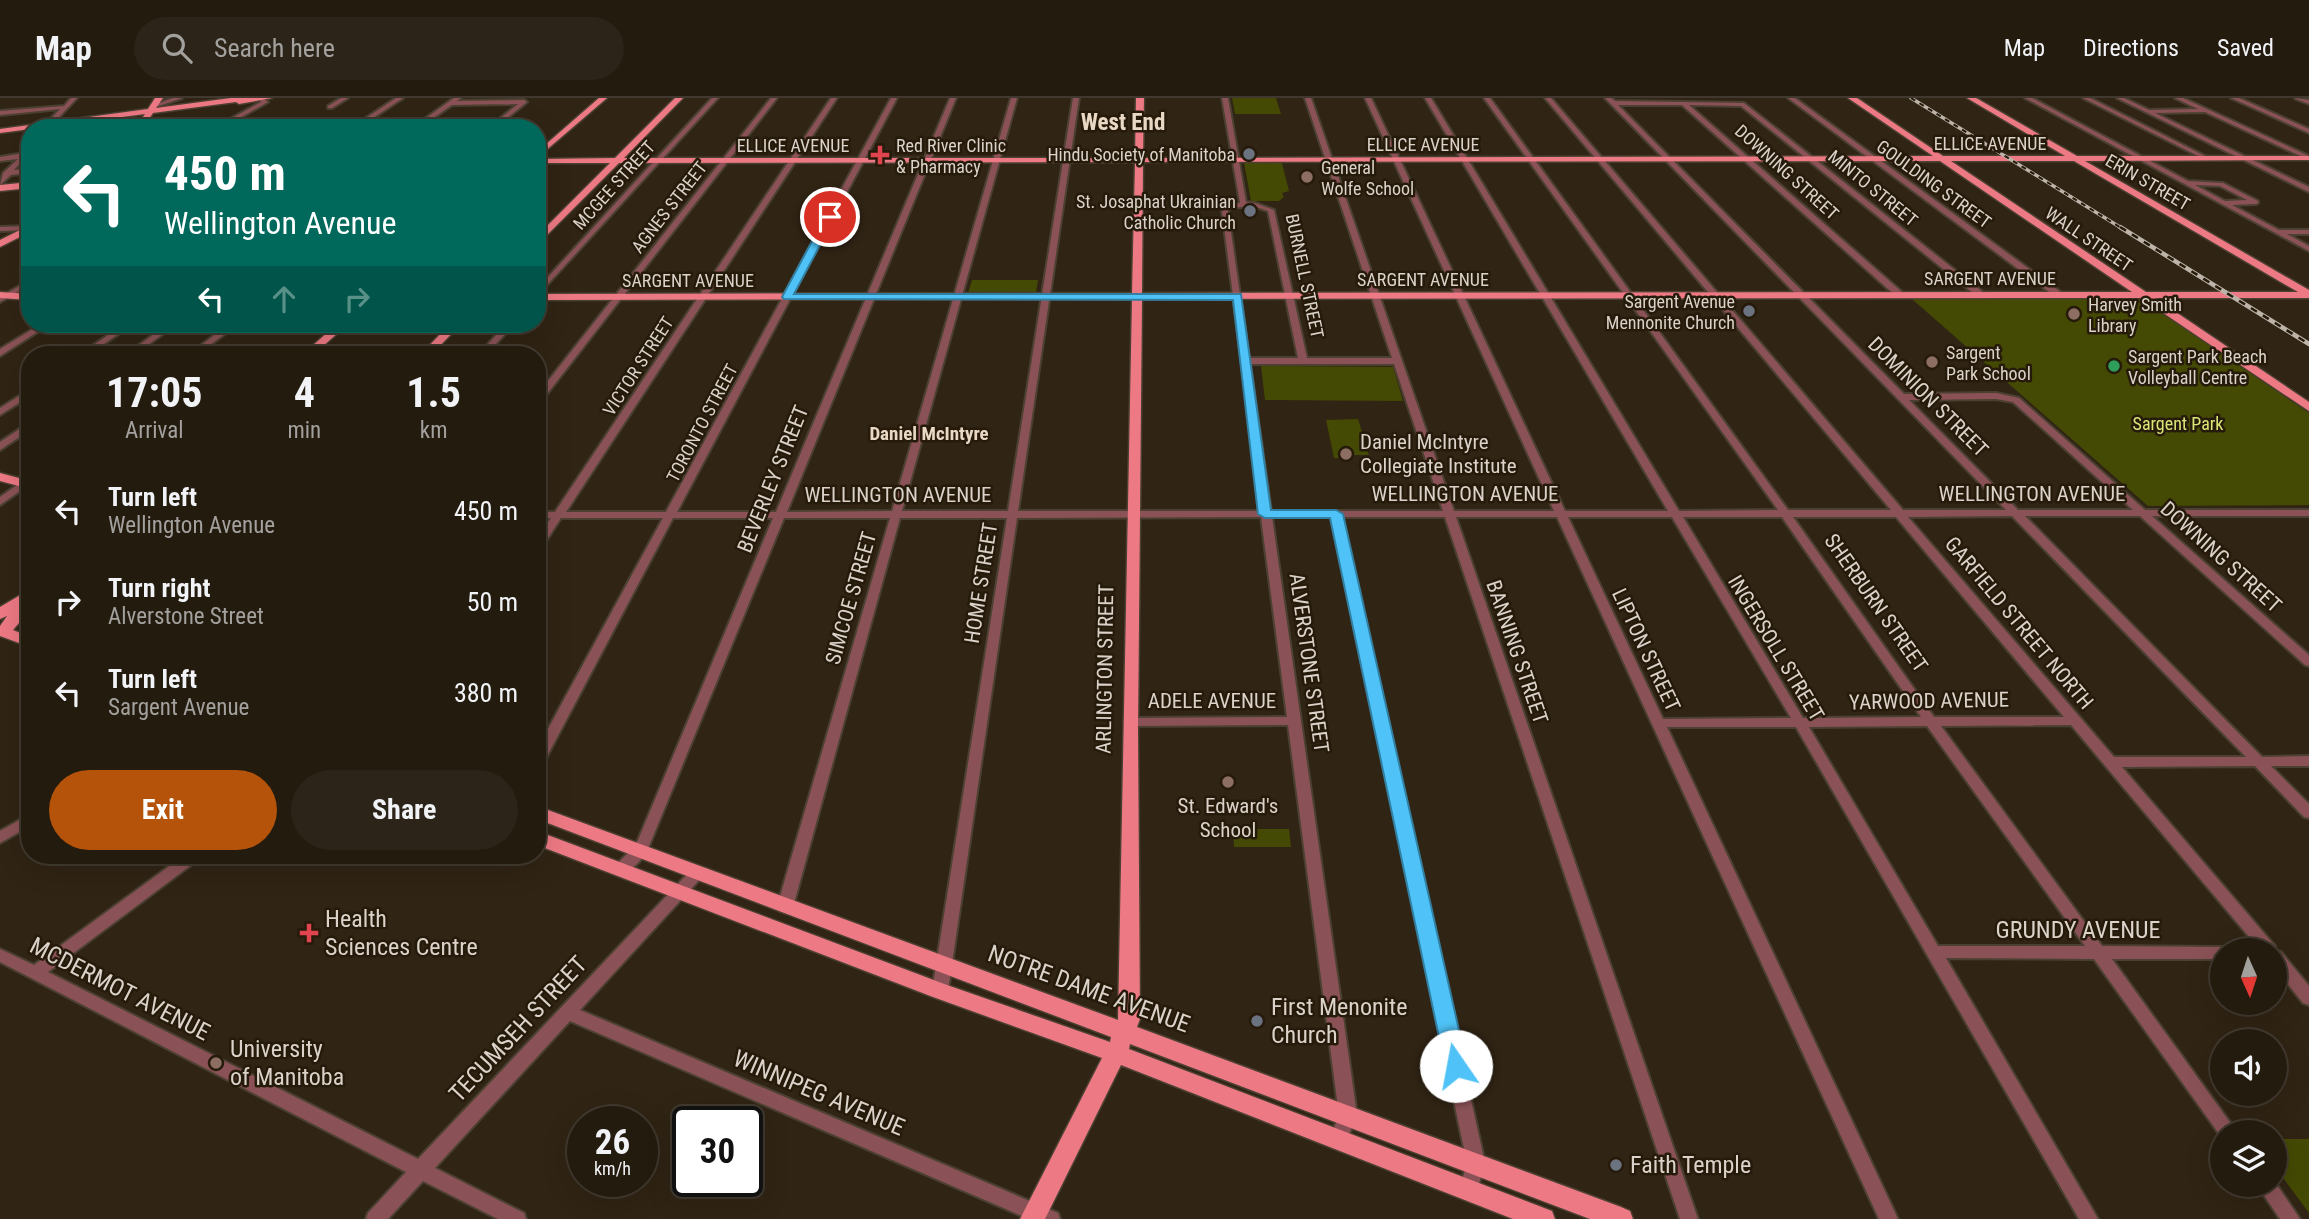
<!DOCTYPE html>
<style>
:root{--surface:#241b0f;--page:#2c2418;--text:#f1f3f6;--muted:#a3a19e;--line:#41392f;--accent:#b45309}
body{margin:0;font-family:"Roboto Condensed",sans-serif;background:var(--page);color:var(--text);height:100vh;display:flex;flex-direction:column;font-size:26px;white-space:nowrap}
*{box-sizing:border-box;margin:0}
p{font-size:23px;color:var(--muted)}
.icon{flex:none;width:38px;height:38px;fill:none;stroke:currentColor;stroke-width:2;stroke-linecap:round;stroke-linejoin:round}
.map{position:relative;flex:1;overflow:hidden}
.side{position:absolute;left:21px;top:248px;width:525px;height:518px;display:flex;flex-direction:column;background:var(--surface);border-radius:28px;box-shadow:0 7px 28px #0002,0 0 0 2px var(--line)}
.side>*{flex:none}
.hud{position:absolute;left:21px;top:21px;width:525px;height:214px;border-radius:28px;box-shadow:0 7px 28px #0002,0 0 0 2px var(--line);background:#00695c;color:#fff;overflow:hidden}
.needle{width:46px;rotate:177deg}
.fabs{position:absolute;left:2210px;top:840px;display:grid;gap:14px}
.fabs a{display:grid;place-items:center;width:77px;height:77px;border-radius:50%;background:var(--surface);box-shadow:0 7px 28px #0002,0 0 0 2px var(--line);font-size:35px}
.speed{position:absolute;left:567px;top:1008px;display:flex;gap:14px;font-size:35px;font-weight:700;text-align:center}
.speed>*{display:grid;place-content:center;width:91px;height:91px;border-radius:50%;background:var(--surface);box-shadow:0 7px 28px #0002,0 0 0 2px var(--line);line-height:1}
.speed small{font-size:18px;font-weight:400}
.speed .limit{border:4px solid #111;border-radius:10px;background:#fff;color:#111}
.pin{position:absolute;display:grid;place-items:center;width:60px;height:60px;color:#fff;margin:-30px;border:4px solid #fff;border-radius:50%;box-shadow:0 2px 7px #0007}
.me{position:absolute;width:77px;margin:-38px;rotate:348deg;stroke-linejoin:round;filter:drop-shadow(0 0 5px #0008)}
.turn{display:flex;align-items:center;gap:24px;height:147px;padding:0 28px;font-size:32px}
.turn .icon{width:91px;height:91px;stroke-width:2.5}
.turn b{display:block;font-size:49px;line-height:60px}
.lanes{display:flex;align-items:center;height:66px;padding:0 28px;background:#0003;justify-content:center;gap:35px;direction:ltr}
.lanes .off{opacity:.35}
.eta{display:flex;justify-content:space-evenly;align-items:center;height:119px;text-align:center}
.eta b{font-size:42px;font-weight:700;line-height:49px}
.cta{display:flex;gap:14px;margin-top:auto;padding:14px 28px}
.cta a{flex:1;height:80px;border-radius:42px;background:var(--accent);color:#fff;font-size:28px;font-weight:700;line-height:80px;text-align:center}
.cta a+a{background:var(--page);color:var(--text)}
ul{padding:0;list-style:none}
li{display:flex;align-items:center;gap:21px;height:91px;padding:0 28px}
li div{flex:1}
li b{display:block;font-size:26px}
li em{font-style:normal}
header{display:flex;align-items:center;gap:42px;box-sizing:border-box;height:98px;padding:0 35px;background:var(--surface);border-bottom:2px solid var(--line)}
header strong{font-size:33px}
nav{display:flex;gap:38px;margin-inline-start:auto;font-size:24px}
.search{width:490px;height:63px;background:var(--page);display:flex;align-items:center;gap:18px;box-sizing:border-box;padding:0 24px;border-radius:38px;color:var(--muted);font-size:26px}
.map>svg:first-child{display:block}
</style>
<header>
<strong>Map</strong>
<div class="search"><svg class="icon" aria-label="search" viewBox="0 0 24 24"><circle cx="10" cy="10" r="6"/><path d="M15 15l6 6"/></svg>Search here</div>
<nav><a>Map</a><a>Directions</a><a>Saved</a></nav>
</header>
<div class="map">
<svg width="2309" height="1121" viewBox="0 0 2309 1121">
<rect width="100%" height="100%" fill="#302414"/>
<g fill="#444903">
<path d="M1232,0H1276L1281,16H1235Z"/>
<path d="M436,19H480L468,28H487L420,30Z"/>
<path d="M1244,65H1282L1289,93L1282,95L1284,99L1279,103H1251Z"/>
<path d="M972,182H1038L1036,195H968Z"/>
<path d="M1912,201H2141L2309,315V407L2148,408Z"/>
<path d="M1261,268L1393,269L1403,303L1265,302Z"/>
<path d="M1358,321L1363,337L1360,339L1369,357H1339V360H1334L1326,322Z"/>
<path d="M1233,731H1289L1291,749H1234Z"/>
<path d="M2275,1041H2309V1115L2275,1069Z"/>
</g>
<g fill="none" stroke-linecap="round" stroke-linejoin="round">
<g stroke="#4b4031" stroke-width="4">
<g id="minor">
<path d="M71,0H77L49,30H42L60,11L0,17V13L64,8Z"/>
<path d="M173,0H182L156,9L151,8Z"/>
<path d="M259,0H263L268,4L222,30H214L261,4Z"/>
<path d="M341,0H348L332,10H328V8Z"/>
<path d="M396,0H403L358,30H351Z"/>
<path d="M454,0H461L457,3L524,2L527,4L495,30H488L518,6L452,7L419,30H412Z"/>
<path d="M712,0H718L537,198V191Z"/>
<path d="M771,0H777L540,305L537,306V297Z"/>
<path d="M831,0H837L566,414H666L891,0H897L677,414H776L950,0H956L787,414L892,413L1011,0H1017L902,413H1008L1073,0H1079L1018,413H1261L1222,113L1227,107L1240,105L1222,0H1228L1246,104L1255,105L1274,112L1307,260H1392L1305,0H1311L1454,413H1554L1365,0H1371L1565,413H1668L1425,0H1431L1679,413L1778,412L1484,0H1490L1788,412H1891L1545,0H1551L1903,412H2006L1605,0H1611L1615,3L1744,5L1984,195V199H1978L1741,8L1689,7L1903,195V199H1897L1682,7H1618L1904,296L1996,295L2019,300L2145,412H2309V418H2152L2309,557V568L2305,567L2140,418H2025L2262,659L2309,658V668H2271L2309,706V720L2304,719L2255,668L2122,669L2275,848L2276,853L2281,854L2309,888V907L2303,905L2275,870V852H2260L2071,627L1941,628L2102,848L2222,849L2228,850V852H2222V861H2112L2237,1034H2222V1040L2094,861L1946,860L2098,1121H2079L1796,629H1667L1898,1121H1879L1557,419H1456L1698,1121H1680L1445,419H1342L1485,1065L1475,1099L1468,1102L1461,1099L1459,1093L1467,1065L1331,419H1272L1357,1017L1344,1049L1338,1051L1332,1049L1329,1043L1339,1017L1288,627L1131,628L1124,624L1131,620L1287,619L1261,419L1017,420L948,893L946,898L940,900L934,898L932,893L1007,420H900L793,809L790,813L785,815L780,813L777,809L890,420H784L647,753C641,763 628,778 616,775L614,771C620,760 632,754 638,742L773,420H673L544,664L542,667L537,669V651L663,420H561L541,451L537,452V440L551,420H537V414H555ZM1253,108L1268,113L1298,260H1249L1228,113L1231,110ZM1250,266H1394L1443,413H1271ZM1996,301L2013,304L2133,412H2018L1909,302ZM2012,418L2246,659H2114L1908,419ZM1568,419H1672L1791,620L1663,621ZM1683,419H1782L1921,619L1803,620ZM1793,419H1896L2064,619H1934ZM1927,628L2085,848H1938L1809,629Z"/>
<path d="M1788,0H1795L2062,195V199H2056Z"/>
<path d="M2025,0H2032L2188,83L2223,85L2258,103V105L2256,106L2232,107L2279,132H2309V136H2287L2309,148V153ZM2195,87L2220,88L2247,102L2225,103Z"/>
<path d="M2083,0H2090L2209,60L2204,61Z"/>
<path d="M2117,0H2124L2149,12L2198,11L2175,0H2183L2309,58V62L2307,61L2205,14L2155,15L2309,89V94Z"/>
<path d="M2231,0H2239L2309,31V35Z"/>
<path d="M2295,0L2309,2V6L2296,1Z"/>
<path d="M30,54V59L22,63L14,72L30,71V75L11,77L0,87L3,75L18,61L0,63V59Z"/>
<path d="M28,128L30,132L0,133V129Z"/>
<path d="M30,182V187L0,204V199Z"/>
<path d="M41,226H50L0,258V251Z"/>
<path d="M124,226H133L88,257H79Z"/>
<path d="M168,226H177L134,257H125Z"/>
<path d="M229,226H238L197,257H188Z"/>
<path d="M506,226H514L486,257H478Z"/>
<path d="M30,291V298L0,317V310Z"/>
<path d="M30,324V332L0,352V344Z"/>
<path d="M30,378V386L0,407V399Z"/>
<path d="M30,716V728L0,745V733Z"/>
<path d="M183,758H200L198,762L48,874L418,1061L692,771L697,769L702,771L704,775L702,779L580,912L1058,1115L1060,1121H1029L570,923L435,1070L524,1115L526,1121H498L423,1083L388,1121H366L368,1115L406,1074L0,864V851L34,867Z"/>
<path d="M2275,1084L2300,1121H2280L2257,1087H2275Z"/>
</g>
</g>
<g stroke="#4b4031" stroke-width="3">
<g id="major">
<path d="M155,0H163L156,10L231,0H272L239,6L236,4L153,15L143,30H135L145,16L0,35V31L148,11Z"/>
<path d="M599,0H607L537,60V54Z"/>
<path d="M675,0H683L624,60H1135L1136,0H1144L1143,60L1933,58L1848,0H1857L1943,58H2065L1967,0H1976L2077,58H2309V62L2085,63L2309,192V200H2155L2309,304V313L2141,200L1142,201L1138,632L1140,921L1137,929L1621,1109L1630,1113L1633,1121H1590L1130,946L1129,951L1552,1113L1555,1121H1513L1121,967L1045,1121H1020L1102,960L933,899L537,747V733L947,887L1110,944L1111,939L537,721V708L1118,922L1132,201L537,202V196L1132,195L1135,64L619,65L537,147V138L610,65H537V61L615,60ZM1940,63L2132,194L1142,195L1143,64ZM1951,63H2074L2298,194H2146Z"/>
<path d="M30,84V90L0,93V87Z"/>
<path d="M30,127V134L0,149V142Z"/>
<path d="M0,194L30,196V202L0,200Z"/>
<path d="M337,226H348L313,257H302Z"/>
<path d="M450,226H461L431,257H420Z"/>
<path d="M0,375L30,383V391L0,383Z"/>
<path d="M22,496L30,499V512L13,532L30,539V549L0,538V528L7,518L0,521V509Z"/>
</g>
</g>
<use href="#minor" fill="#8a5256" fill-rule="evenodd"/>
<use href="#major" fill="#ed7984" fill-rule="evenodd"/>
<g stroke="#bdb4a9" stroke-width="3.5">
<path id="rail-far1" d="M1911,0L2123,131"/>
</g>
<g stroke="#bdb4a9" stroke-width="4.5">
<path id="rail" d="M2120,129L2309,246"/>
</g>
<use href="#rail-far1" stroke="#261a0b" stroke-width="2" stroke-dasharray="5" stroke-linecap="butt"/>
<use href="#rail" stroke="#261a0b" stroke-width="2.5" stroke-dasharray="7" stroke-linecap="butt"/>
</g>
<path fill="#4fc3f7" stroke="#337fa1" stroke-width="2" d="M830,116L835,119L794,196H1241L1271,412H1336L1343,416L1467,968L1464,975L1456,978L1448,975L1445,968L1330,420H1265L1258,416L1233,202L784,201L782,199L825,119Z"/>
<g fill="#6b7280" stroke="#261a0b" stroke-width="2.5">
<circle cx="1249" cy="56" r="7"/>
<circle cx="1250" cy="113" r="7"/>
<circle cx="1749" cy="213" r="7"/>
<circle cx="1257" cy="923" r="7"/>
<circle cx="1616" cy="1067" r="7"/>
</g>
<g fill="#e0444e" stroke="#261a0b" stroke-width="2.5">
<path d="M876.5 46.5h7v7h7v7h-7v7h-7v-7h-7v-7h7z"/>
<path d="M305.5 824.5h7v7h7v7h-7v7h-7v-7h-7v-7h7z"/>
</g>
<g fill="#8d6e63" stroke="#261a0b" stroke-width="2.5">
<circle cx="1307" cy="79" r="7"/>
<circle cx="2074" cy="216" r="7"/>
<circle cx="1932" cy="264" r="7"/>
<circle cx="1346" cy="356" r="7"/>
<circle cx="1228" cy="684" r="7"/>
<circle cx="216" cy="965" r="7"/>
</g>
<circle fill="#2e9e5b" stroke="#261a0b" stroke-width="2.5" cx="2114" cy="268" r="7"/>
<g text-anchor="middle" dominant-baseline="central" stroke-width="5" stroke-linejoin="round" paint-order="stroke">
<g font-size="18" fill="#dbd3c9" stroke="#261a0b">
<text x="1990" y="45">ELLICE AVENUE</text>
<text x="1423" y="46">ELLICE AVENUE</text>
<text x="793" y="47">ELLICE AVENUE</text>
<text transform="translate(1787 74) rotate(42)">DOWNING STREET</text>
<text transform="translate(2148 84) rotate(30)">ERIN STREET</text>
<text transform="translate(1934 86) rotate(36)">GOULDING STREET</text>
<text transform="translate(614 87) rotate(-48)">MCGEE STREET</text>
<text transform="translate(1873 90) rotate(39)">MINTO STREET</text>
<text transform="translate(669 109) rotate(-52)">AGNES STREET</text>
<text transform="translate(2089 141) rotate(34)">WALL STREET</text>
<text transform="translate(1305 178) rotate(78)">BURNELL STREET</text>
<text x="1990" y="180">SARGENT AVENUE</text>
<text x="1423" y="181">SARGENT AVENUE</text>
<text x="688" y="182">SARGENT AVENUE</text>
<text transform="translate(638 268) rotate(-57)">VICTOR STREET</text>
<text transform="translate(702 325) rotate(-62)">TORONTO STREET</text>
</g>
<g font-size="18" fill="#dbd3c9" stroke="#261a0b" text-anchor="start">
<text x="896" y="47">Red River Clinic<tspan x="896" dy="21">&amp; Pharmacy</tspan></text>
<text x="1235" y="56" text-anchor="end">Hindu Society of Manitoba</text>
<text x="1321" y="69">General<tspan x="1321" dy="21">Wolfe School</tspan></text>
<text x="1236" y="103" text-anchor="end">St. Josaphat Ukrainian<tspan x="1236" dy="21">Catholic Church</tspan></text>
<text x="1735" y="203" text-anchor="end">Sargent Avenue<tspan x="1735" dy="21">Mennonite Church</tspan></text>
<text x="2088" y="206">Harvey Smith<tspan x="2088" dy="21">Library</tspan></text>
<text x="1946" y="254">Sargent<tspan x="1946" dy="21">Park School</tspan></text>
<text x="2128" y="258">Sargent Park Beach<tspan x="2128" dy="21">Volleyball Centre</tspan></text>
</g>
<g font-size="18" fill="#dae676" stroke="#261a0b">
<text x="2178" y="325">Sargent Park</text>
</g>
<g font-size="19" font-weight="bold" fill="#e9d8c4" stroke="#261a0b">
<text x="929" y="335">Daniel McIntyre</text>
</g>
<g font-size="21" fill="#dbd3c9" stroke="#261a0b">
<text transform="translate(1928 299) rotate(45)">DOMINION STREET</text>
<text transform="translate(773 381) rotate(-68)">BEVERLEY STREET</text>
<text x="1465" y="396">WELLINGTON AVENUE</text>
<text x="2032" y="396">WELLINGTON AVENUE</text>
<text x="898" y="397">WELLINGTON AVENUE</text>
<text transform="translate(2221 459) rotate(42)">DOWNING STREET</text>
<text transform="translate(981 485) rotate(-81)">HOME STREET</text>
<text transform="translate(851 500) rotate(-74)">SIMCOE STREET</text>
<text transform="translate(1876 505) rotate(55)">SHERBURN STREET</text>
<text transform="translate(2019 525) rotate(50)">GARFIELD STREET NORTH</text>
<text transform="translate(1776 550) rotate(59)">INGERSOLL STREET</text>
<text transform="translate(1646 552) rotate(65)">LIPTON STREET</text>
<text transform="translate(1517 554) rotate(71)">BANNING STREET</text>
<text transform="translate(1309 565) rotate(82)">ALVERSTONE STREET</text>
<text transform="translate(1105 571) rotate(-89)">ARLINGTON STREET</text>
<text x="1212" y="603">ADELE AVENUE</text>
<text transform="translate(1929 603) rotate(-1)">YARWOOD AVENUE</text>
</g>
<g font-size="21" fill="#dbd3c9" stroke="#261a0b" text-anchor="start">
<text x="1360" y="344">Daniel McIntyre<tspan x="1360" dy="24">Collegiate Institute</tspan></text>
<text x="1228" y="708" text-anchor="middle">St. Edward's<tspan x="1228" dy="24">School</tspan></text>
</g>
<g font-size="23" font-weight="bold" fill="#e9d8c4" stroke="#261a0b">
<text x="1123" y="24">West End</text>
</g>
<g font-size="24" fill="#dbd3c9" stroke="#261a0b" text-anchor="start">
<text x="325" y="821">Health<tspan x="325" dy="28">Sciences Centre</tspan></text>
<text x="1271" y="909">First Menonite<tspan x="1271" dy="28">Church</tspan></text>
<text x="230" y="951">University<tspan x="230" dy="28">of Manitoba</tspan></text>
<text x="1630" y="1067">Faith Temple</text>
</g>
<g font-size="24" fill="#dbd3c9" stroke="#261a0b">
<text x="2078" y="832">GRUNDY AVENUE</text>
<text transform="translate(120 891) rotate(27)">MCDERMOT AVENUE</text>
<text transform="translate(1089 891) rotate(20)">NOTRE DAME AVENUE</text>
<text transform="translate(518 931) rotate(-47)">TECUMSEH STREET</text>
<text transform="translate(819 995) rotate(23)">WINNIPEG AVENUE</text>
</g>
</g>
</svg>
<div class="fabs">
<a><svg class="needle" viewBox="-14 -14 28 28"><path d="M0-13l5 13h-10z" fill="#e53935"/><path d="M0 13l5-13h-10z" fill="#a3a19e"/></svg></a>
<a><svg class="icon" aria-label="sound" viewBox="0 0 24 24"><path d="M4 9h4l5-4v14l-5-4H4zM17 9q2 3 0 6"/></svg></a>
<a><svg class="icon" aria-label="layers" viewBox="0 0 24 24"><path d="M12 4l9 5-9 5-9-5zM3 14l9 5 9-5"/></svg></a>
</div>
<div class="speed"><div>26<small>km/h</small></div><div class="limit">30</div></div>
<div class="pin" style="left:830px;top:119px;background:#d93025"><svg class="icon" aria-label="arrive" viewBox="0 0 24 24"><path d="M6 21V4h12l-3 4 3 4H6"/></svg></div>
<svg class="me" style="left:1456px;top:968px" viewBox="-20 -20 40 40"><circle r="19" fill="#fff"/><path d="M0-13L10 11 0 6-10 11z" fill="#4fc3f7"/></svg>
<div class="hud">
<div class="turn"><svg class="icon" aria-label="left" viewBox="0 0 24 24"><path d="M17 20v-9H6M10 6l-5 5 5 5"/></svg><div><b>450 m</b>Wellington Avenue</div></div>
<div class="lanes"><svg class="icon" aria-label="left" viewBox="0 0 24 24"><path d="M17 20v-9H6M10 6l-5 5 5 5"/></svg><svg class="icon off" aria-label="ahead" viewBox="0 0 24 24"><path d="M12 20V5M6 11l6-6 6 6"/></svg><svg class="icon off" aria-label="right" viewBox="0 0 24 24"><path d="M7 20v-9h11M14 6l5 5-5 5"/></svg></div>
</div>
<section class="side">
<div class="eta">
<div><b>17:05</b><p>Arrival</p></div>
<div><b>4</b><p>min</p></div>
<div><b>1.5</b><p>km</p></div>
</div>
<ul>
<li><svg class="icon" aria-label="left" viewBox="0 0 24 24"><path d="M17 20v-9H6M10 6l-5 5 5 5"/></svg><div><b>Turn left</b><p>Wellington Avenue</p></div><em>450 m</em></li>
<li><svg class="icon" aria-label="right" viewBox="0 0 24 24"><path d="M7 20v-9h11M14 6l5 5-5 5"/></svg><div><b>Turn right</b><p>Alverstone Street</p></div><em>50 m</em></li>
<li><svg class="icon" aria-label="left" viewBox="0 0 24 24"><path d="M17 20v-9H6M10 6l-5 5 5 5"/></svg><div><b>Turn left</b><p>Sargent Avenue</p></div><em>380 m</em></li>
</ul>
<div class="cta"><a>Exit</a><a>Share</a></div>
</section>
</div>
